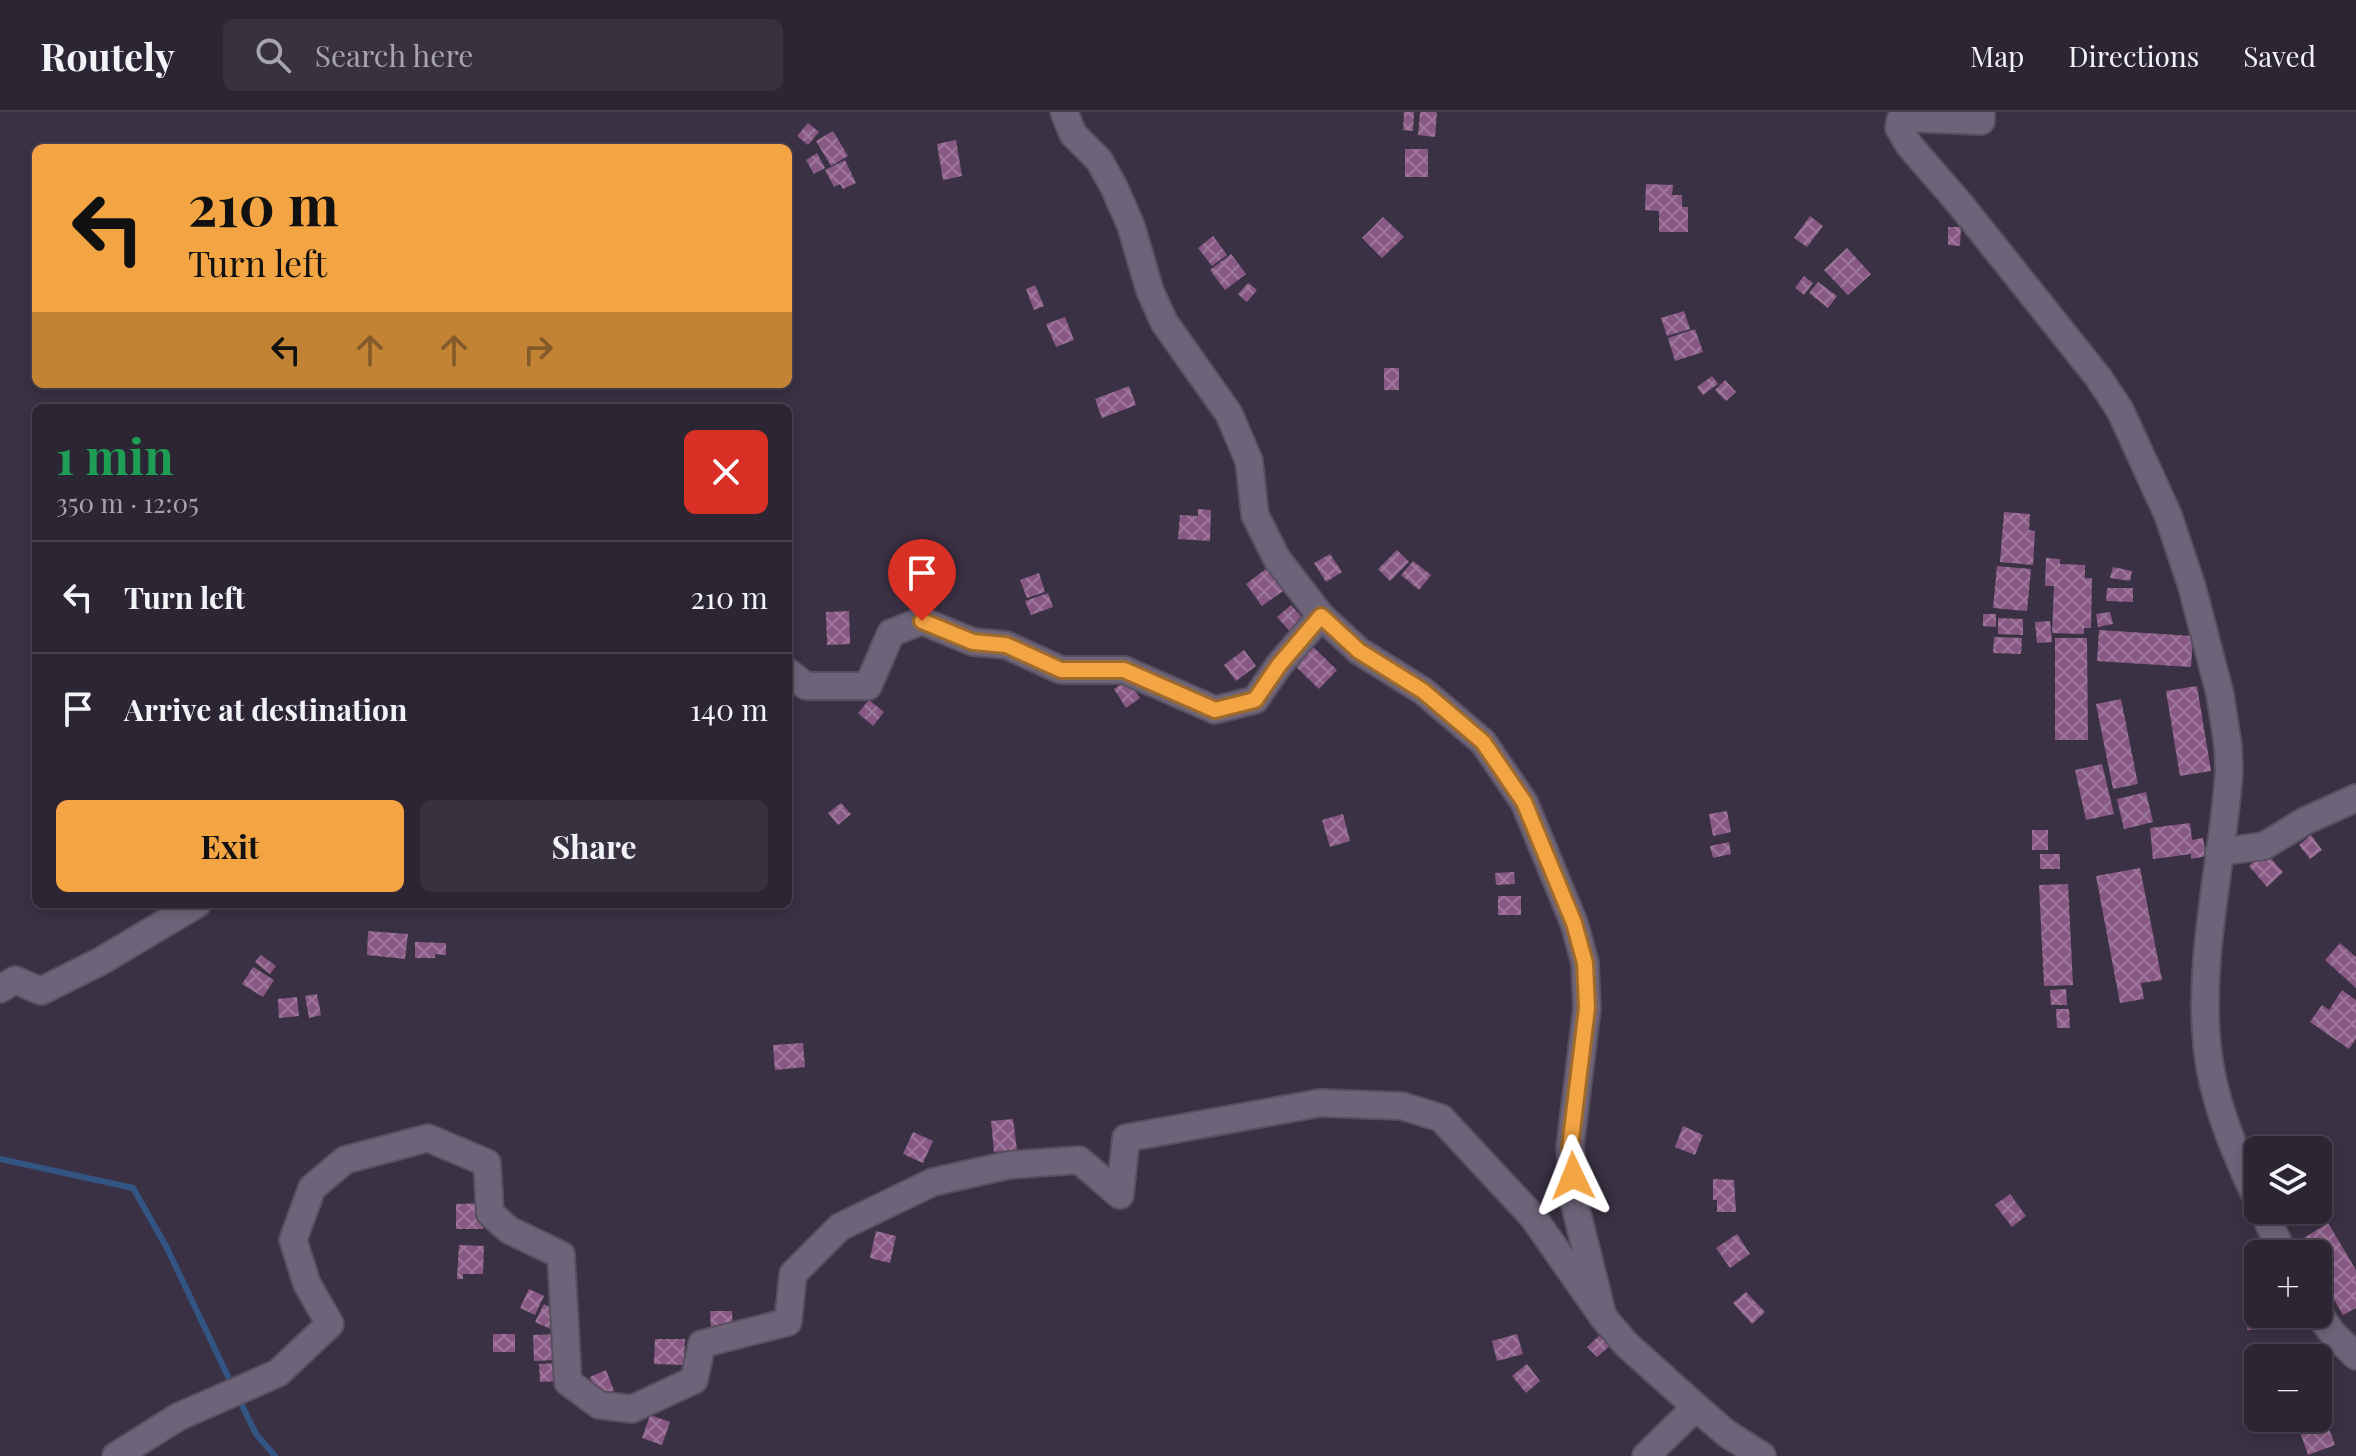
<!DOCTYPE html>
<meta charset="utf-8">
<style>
:root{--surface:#2c2533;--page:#38313f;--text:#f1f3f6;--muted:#a6a5ac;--line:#48424e;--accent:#f3a443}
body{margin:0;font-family:"Playfair Display",serif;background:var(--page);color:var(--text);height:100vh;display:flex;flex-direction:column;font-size:30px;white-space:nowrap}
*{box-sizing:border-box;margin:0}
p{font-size:26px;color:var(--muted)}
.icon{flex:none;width:44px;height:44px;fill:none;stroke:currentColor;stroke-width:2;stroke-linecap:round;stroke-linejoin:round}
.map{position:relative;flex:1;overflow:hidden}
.panel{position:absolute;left:32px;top:292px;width:760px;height:504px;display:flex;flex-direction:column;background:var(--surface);border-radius:12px;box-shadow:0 4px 12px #0003,0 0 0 2px var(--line)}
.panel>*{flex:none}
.hud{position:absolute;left:32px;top:32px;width:760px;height:244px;border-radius:12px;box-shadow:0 4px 12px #0003,0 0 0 2px var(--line);background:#f3a443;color:#111;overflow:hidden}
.fabs{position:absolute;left:2244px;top:1024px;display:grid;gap:16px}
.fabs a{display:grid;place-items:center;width:88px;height:88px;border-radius:12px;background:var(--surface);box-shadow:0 4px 12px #0003,0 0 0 2px var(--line);font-size:40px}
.pin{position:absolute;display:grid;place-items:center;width:68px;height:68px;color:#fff;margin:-82px -34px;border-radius:50% 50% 50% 0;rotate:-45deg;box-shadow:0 0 8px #0007}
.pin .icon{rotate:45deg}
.me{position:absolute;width:88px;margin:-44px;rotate:358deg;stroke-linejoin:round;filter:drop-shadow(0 0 6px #0008)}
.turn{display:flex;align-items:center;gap:28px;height:168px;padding:0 24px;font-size:36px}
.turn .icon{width:104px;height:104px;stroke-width:2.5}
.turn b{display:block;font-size:56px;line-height:68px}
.lanes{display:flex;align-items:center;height:76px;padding:0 24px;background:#0003;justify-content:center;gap:40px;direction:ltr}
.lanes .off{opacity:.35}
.round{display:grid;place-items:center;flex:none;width:84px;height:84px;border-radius:12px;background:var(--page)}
.head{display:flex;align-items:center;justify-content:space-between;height:136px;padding:0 24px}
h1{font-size:48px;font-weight:700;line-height:60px;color:#1e9e55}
.cta{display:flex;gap:16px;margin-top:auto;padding:16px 24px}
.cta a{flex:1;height:92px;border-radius:12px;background:var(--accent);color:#111;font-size:32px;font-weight:700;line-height:92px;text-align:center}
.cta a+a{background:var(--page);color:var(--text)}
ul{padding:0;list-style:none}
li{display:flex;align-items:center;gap:24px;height:112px;padding:0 24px;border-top:2px solid var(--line)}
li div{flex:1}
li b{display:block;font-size:30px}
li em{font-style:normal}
header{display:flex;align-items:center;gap:48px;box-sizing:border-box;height:112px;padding:0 40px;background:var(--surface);border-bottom:2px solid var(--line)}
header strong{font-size:38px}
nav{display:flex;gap:44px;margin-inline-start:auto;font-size:28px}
.search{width:560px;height:72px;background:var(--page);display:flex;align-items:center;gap:20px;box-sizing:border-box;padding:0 28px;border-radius:12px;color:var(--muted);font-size:30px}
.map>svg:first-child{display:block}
</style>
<header>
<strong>Routely</strong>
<div class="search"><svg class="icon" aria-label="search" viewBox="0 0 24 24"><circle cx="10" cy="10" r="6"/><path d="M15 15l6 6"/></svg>Search here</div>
<nav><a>Map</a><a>Directions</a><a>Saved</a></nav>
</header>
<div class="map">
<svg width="2356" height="1344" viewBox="0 0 2356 1344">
<defs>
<pattern id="building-cross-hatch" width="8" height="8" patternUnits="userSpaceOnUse" patternTransform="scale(2)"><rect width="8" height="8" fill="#885984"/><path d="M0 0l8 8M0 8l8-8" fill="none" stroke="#9e789b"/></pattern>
</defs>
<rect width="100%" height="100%" fill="#3a3144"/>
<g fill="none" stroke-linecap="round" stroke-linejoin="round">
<g stroke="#325584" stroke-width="6">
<path d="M0,1047L133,1076L167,1136L232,1273"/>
<path d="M239,1287L256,1322L275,1344"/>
</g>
</g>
<g fill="url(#building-cross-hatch)">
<path d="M1404,0H1414L1413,19L1403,18Z"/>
<path d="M1420,0H1437L1435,25L1418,23Z"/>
<path d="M808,11L819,20L808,33L797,24Z"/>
<path d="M833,19L848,44L831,54L816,29Z"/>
<path d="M956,28L962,64L943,68L937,32Z"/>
<rect x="1405" y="37" width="23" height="28"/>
<path d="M817,41L825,56L814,62L806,48Z"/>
<path d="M845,48L856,71L843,77L840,72L834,75L825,58Z"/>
<path d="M1646,72L1673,73L1672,83H1682V95H1688V120H1659V99L1645,98Z"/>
<path d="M1810,104L1823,114L1807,135L1794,126Z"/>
<path d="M1383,105L1404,125L1382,146L1362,126Z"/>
<path d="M1948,115H1961L1960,134L1948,133Z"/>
<path d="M1213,124L1227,143L1212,154L1198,136Z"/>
<path d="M1847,136L1871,162L1848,183L1824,158Z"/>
<path d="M1231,142L1246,162L1225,178L1210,158Z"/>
<path d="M1804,164L1813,171L1804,183L1795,176Z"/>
<path d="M1818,170L1837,184L1828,196L1809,181Z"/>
<path d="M1248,171L1257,178L1247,190L1238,182Z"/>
<path d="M1035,173L1044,194L1034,198L1026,177Z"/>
<path d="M1684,199L1690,217L1667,224L1661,206Z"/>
<path d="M1065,205L1074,228L1056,235L1046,212Z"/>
<path d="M1695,217L1703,240L1675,249L1668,226Z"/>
<rect x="1384" y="256" width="15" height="22"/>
<path d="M1712,264L1718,272L1703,283L1697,275Z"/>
<path d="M1725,268L1736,280L1726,289L1715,278Z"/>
<path d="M1129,274L1136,293L1102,306L1095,287Z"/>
<path d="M1198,397L1211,398L1210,429L1178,427L1180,403L1198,404Z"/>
<path d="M2004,400L2030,402L2029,418L2035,419L2033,453L2000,450Z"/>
<path d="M1397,438L1409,450L1390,469L1378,457Z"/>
<path d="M1330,442L1342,460L1326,470L1314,451Z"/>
<path d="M2046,446L2060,447V452L2085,453V466H2092L2091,516H2084V522L2052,521L2054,474H2045Z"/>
<path d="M1413,449L1431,463L1419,478L1401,463Z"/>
<path d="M1997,454L2031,457L2027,499L1993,496Z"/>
<path d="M2113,455L2132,459L2130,469L2110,466Z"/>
<path d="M1267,456L1283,479L1262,494L1246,472Z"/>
<path d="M1039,461L1045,480L1027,486L1020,468Z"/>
<path d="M2107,476H2133V490L2106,489Z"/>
<path d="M1048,481L1053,495L1031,503L1025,489Z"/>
<path d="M1291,493L1307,511L1293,523L1277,505Z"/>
<path d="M849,499L850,532L827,533L826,500Z"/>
<path d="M2110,500L2113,512L2098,515L2096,502Z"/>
<path d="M1983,502H1996V515L1983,514Z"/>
<path d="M1998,506L2023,507V523L1998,522Z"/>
<path d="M2050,509L2052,530L2037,531L2035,510Z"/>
<path d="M2099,518L2193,524L2191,555L2097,549Z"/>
<path d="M1994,525L2022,526L2021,542L1993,541Z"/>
<path d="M2055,526H2087L2088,628H2055Z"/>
<path d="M1309,531L1337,558L1319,577L1291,550Z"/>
<path d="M1244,538L1256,554L1236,569L1224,553Z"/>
<path d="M1128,568L1140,586L1126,596L1114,577Z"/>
<path d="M2197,574L2211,659L2180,664L2166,579Z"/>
<path d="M2121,587L2138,672L2113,677L2096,592Z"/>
<path d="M869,588L884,600L873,614L858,601Z"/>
<path d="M2102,652L2114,702L2086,708L2075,658Z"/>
<path d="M2146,680L2153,710L2124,717L2117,687Z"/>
<path d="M841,691L851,702L838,713L828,701Z"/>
<path d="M1727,699L1731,720L1713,724L1709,702Z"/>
<path d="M1343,702L1350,729L1330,735L1322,708Z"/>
<path d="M2190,711L2192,728L2203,726L2206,744L2191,747V742L2153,747L2150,716Z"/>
<rect x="2032" y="718" width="16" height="20"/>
<path d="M2311,723L2322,738L2310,747L2299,733Z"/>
<path d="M1729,730L1731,742L1713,746L1710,734Z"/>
<path d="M2265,740L2283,760L2267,775L2249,754Z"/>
<rect x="2040" y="742" width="20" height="15"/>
<path d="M2140,756L2162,868L2141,871L2144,887L2120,891L2096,764Z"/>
<path d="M1514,760L1515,772L1496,773L1495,761Z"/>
<path d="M2068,772L2073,873L2044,874L2039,773Z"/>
<rect x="1498" y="784" width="23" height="19"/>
<path d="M368,819L408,822L405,847L367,843Z"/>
<path d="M415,830L446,831V843L435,842V846H415Z"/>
<path d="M2340,831L2356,845V876L2325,848Z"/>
<path d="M261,843L276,854L270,862L255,850Z"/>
<path d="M253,855L274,868L263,885L242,872Z"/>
<path d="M2066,877L2067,893H2051L2050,878Z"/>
<path d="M2342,878L2356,888V927L2349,937L2310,910L2322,893L2329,898Z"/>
<path d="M317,882L321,903L309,906L305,884Z"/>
<path d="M297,885L299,904L279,906L278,887Z"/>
<path d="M2056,897H2069L2070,916H2057Z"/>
<path d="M803,931L805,955L775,958L773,933Z"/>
<path d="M1013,1007L1017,1038L994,1040L991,1009Z"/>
<path d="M1683,1014L1703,1023L1695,1043L1675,1035Z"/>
<path d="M913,1020L933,1029L923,1051L903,1042Z"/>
<path d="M1713,1067L1734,1068L1736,1100H1717V1088H1713Z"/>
<path d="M2010,1082L2026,1104L2012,1115L1995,1093Z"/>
<path d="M483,1091V1117H456V1092Z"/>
<path d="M2328,1111L2356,1158V1196L2343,1203L2318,1161V1142H2307L2299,1129Z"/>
<path d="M876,1119L896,1124L890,1151L870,1146Z"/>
<path d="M1737,1122L1750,1142L1730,1156L1716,1136Z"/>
<path d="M459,1133L484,1134L483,1162H463V1167H457Z"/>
<path d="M529,1177L544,1184L535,1203L520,1196Z"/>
<path d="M1746,1180L1765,1200L1752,1212L1733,1191Z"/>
<path d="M544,1192L562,1201L553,1218L535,1210Z"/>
<path d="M2247,1195H2258V1202H2263L2262,1218H2247Z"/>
<path d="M710,1199H732L733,1216H711Z"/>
<path d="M1603,1220L1613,1231L1597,1245L1587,1235Z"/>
<rect x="493" y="1222" width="22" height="18"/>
<path d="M555,1222L556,1248L534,1249L533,1223Z"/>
<path d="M1517,1222L1523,1242L1497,1249L1492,1229Z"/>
<path d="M655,1227H685L684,1253L654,1252Z"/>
<path d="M558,1251L559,1269L540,1270L539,1252Z"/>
<path d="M1527,1252L1540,1269L1526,1281L1512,1264Z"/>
<path d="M606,1258L614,1279L598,1285L590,1265Z"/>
<path d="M2318,1287L2335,1333L2308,1343L2295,1306H2318Z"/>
<path d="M650,1303L670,1310L662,1333L642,1326Z"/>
</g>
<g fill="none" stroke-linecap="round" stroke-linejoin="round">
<g stroke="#585060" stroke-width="30">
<g id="minor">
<path d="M1064,0L1073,22L1099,48L1114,75L1131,114L1150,179L1164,210L1229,302L1249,349L1255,403L1277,447L1321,504L1359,539L1423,579L1483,630L1524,690L1574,811L1585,851L1587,896L1570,1035L1575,1093L1603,1205L1626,1232L1696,1295L1726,1321L1762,1344"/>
<path d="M1981,0V9L1909,6L1900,9L1899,16L1909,33L1960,92L2098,265L2120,298L2168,403L2192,475L2220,582L2228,634L2229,659C2223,750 2198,842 2207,933C2212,987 2235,1041 2258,1089"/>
<path d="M788,560L806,574H868L891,521L922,509L973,530L1006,533L1061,558H1124L1215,598L1255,588L1279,553L1321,504"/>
<path d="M2219,740L2264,734L2305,709L2356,686"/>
<path d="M0,877L15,868L41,879L101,849L197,792"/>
<path d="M2262,1098L2284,1142"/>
<path d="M2318,1201L2333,1222L2356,1244"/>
<path d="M116,1344L178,1305L278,1261L330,1212L307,1172L293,1128L312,1076L345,1048L428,1026L487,1051L490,1101L509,1118L561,1143L568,1270L599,1293L632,1297L694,1268L702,1232L788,1210L793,1162L840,1115L933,1070L1009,1053L1079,1048L1120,1083L1126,1026L1320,991L1402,994L1441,1006L1533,1105L1603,1205"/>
<path d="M1646,1344L1696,1295"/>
</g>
</g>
<use href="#minor" stroke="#6d6479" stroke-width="26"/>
</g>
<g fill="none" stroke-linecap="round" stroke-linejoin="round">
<g stroke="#9e6b2c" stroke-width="20">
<path id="route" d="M922,509L973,530L1006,533L1061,558H1124L1215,598L1255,588L1279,553L1321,504L1359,539L1423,579L1483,630L1524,690L1574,811L1585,851L1587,896L1570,1035L1573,1064"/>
</g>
<use href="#route" stroke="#f3a443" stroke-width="14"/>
</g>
</svg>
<div class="fabs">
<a><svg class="icon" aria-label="layers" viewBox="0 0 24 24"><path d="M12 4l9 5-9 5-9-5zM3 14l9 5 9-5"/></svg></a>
<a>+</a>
<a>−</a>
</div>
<div class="pin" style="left:922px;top:509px;background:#d93025"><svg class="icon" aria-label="arrive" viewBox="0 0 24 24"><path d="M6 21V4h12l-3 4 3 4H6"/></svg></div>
<svg class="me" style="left:1573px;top:1064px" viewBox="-20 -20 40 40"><path d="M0-17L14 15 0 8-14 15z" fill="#f3a443" stroke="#fff" stroke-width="4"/></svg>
<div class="hud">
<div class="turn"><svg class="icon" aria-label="left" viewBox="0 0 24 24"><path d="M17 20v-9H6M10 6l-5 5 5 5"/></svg><div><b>210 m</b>Turn left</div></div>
<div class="lanes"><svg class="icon" aria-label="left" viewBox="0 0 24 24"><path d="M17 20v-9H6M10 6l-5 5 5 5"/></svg><svg class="icon off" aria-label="ahead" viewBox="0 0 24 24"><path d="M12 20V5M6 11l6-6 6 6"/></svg><svg class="icon off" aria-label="ahead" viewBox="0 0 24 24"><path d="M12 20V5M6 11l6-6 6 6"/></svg><svg class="icon off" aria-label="right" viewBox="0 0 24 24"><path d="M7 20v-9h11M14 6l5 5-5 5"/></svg></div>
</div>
<section class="panel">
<div class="head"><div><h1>1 min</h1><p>350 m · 12:05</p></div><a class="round" style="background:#d93025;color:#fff"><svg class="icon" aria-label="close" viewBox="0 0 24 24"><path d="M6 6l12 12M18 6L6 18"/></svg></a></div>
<ul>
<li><svg class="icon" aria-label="left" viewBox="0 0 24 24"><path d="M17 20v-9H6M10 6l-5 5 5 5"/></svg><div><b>Turn left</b></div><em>210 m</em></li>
<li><svg class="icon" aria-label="arrive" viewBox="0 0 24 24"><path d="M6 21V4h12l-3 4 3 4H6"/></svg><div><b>Arrive at destination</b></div><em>140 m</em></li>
</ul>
<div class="cta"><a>Exit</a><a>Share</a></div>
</section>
</div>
